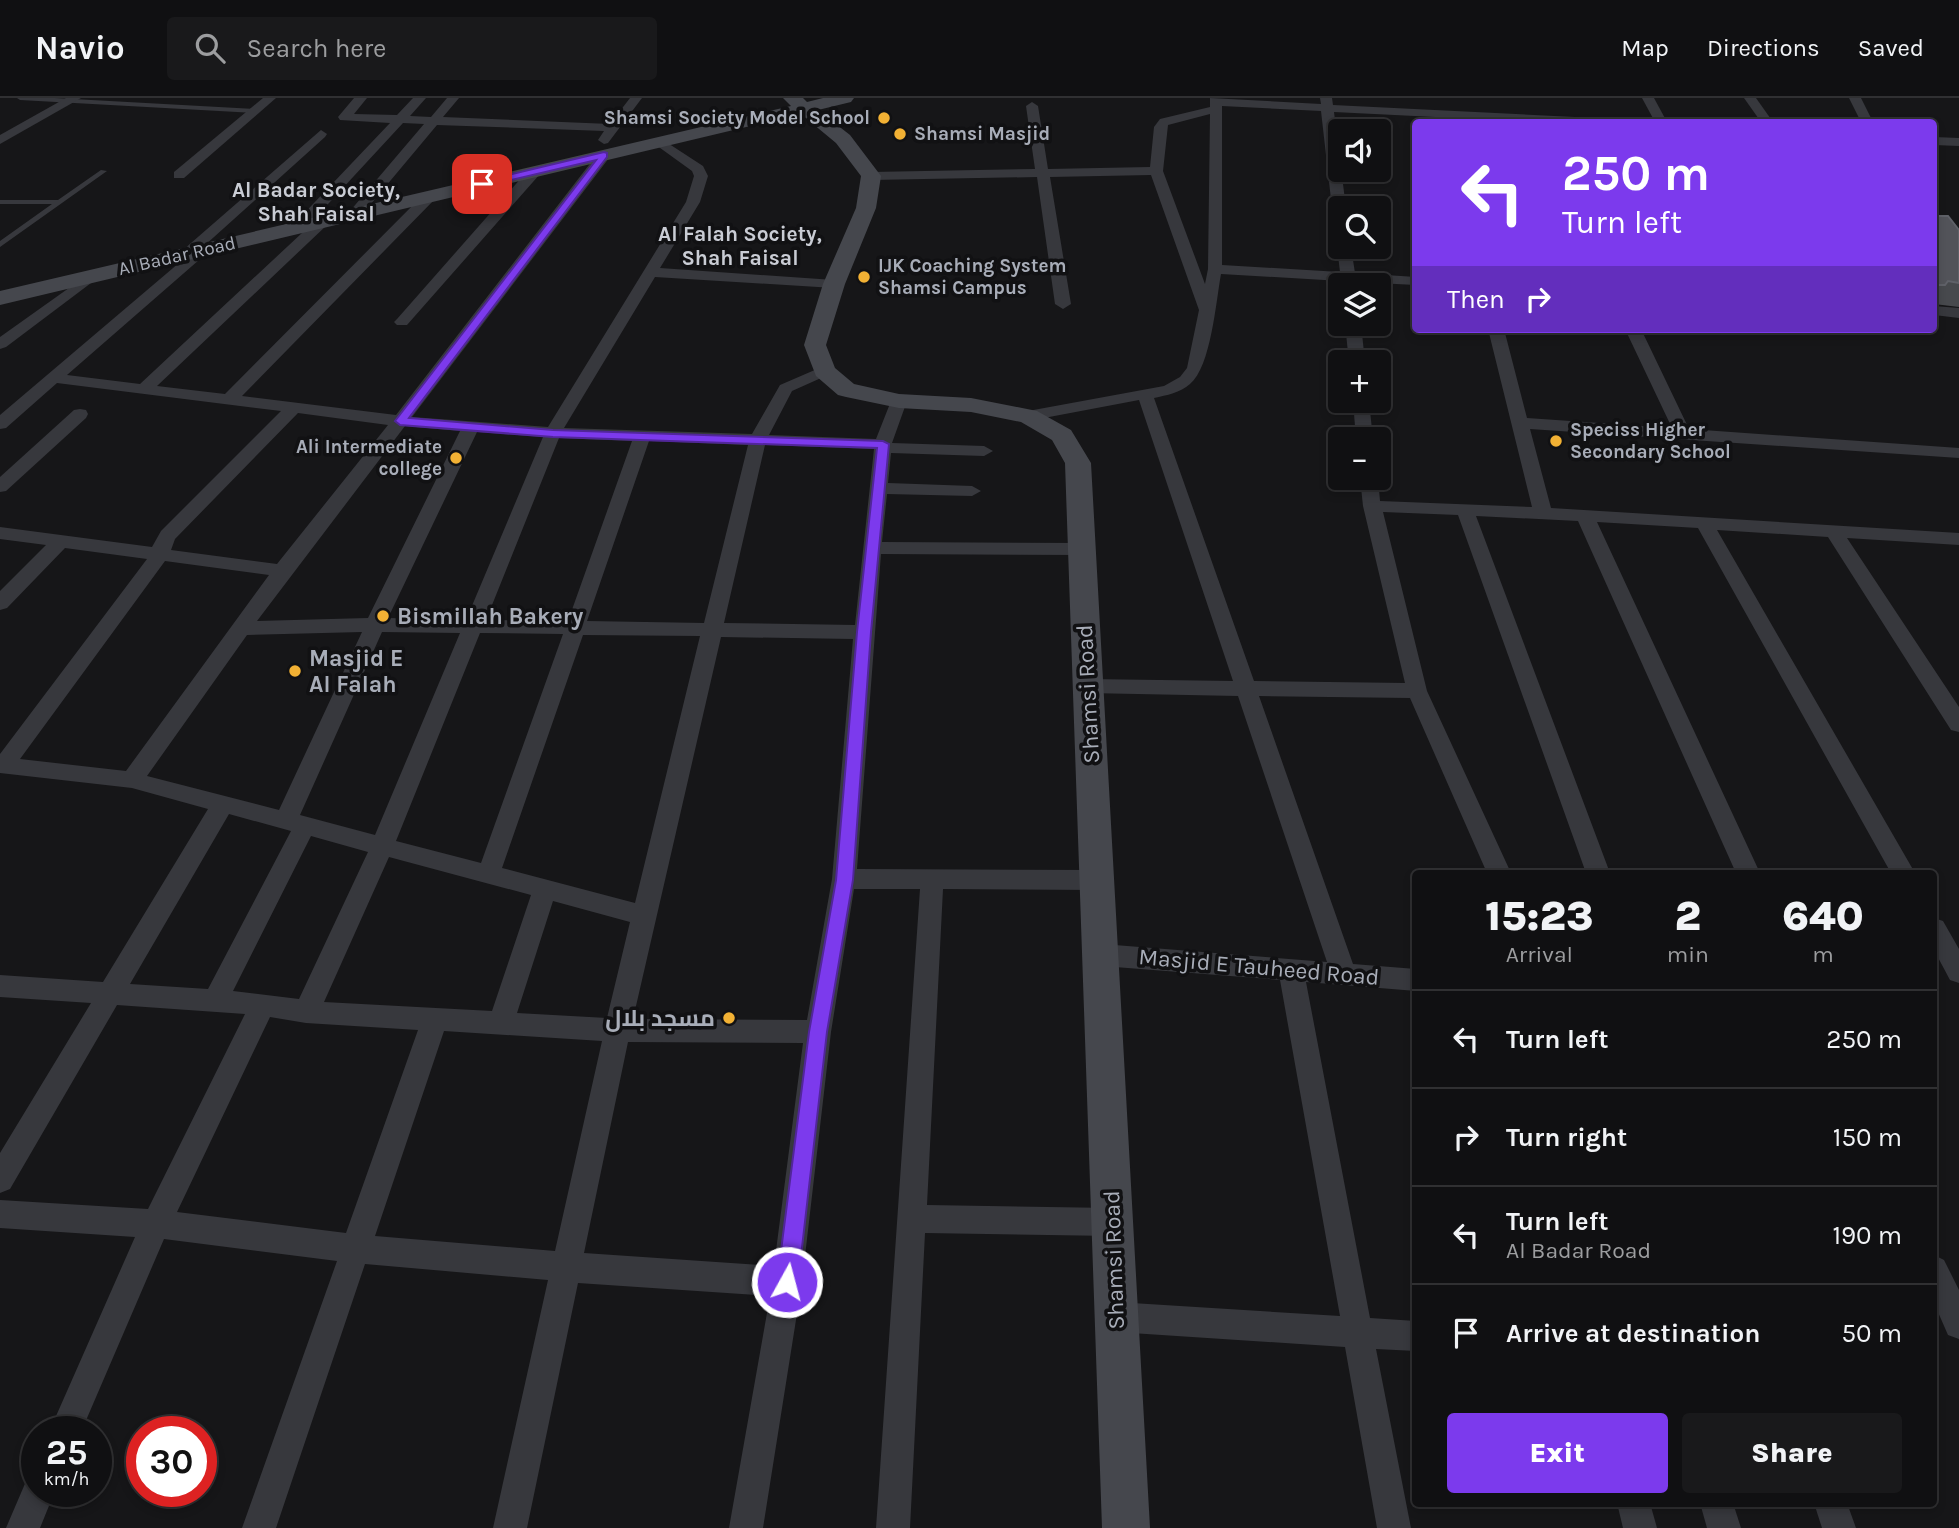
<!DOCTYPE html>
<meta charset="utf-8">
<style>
:root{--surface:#101012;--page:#19191b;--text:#f1f3f6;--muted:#9c9d9f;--line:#303032;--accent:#7c3aed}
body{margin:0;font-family:Karla,Cairo,sans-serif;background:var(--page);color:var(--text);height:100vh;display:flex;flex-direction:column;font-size:26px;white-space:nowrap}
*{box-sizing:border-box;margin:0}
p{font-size:23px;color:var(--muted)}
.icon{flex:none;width:38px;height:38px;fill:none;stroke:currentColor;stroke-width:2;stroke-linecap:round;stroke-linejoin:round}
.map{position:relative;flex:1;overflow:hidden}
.side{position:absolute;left:1412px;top:772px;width:525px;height:637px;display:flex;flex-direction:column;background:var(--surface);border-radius:7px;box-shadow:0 4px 10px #0003,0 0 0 2px var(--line)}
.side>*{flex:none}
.banner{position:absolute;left:1412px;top:21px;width:525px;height:214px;border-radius:7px;box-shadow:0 4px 10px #0003,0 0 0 2px var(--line);background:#7c3aed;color:#fff;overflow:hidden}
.tools{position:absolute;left:1328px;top:21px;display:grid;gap:14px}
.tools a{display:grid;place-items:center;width:63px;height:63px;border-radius:7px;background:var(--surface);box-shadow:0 4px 10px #0003,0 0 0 2px var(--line);font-size:35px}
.speed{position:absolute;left:21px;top:1318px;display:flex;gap:14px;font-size:35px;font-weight:700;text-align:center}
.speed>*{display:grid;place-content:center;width:91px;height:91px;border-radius:50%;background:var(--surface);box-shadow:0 4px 10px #0003,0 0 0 2px var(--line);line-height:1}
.speed small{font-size:18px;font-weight:400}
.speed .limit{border:10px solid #d22;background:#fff;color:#111}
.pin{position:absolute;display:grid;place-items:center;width:60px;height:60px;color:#fff;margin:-30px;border-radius:14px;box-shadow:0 4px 10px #0006}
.me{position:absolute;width:77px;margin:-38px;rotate:7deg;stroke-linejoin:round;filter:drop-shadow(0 0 5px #0008)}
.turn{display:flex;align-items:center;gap:24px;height:147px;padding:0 35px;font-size:32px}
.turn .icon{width:91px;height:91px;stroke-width:2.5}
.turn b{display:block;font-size:49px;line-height:60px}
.then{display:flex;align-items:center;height:66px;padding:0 35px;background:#0003;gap:14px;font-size:26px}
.eta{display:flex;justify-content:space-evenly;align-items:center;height:119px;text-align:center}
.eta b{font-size:42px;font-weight:800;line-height:49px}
.button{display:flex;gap:14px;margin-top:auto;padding:14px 35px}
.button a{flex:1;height:80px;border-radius:7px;background:var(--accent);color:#fff;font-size:28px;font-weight:800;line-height:80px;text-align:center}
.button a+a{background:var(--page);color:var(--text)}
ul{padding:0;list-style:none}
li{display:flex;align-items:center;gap:21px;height:98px;padding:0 35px;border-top:2px solid var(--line)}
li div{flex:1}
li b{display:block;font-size:26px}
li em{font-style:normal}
header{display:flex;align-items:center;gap:42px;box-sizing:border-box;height:98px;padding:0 35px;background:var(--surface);border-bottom:2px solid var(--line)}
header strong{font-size:33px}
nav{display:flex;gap:38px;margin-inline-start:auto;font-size:24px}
.search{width:490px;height:63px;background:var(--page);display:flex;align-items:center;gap:18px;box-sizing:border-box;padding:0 24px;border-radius:7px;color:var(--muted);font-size:26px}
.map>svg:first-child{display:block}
</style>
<header>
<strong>Navio</strong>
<div class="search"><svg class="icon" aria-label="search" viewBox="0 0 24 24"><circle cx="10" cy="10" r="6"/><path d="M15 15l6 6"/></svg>Search here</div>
<nav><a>Map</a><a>Directions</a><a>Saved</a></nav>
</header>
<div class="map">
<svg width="1959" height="1430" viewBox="0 0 1959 1430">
<rect width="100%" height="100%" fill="#161618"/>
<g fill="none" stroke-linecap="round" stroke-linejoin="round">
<g fill="#37383d" fill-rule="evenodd">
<path d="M17,0H55L255,11L258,13L255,15L20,2Z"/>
<path d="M101,72L107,73L0,149V143L52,106H0V102H58Z"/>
</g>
<g fill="#37383d" fill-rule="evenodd">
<path d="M66,0H81L0,46V37Z"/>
<path d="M263,0H276L184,80H174V74Z"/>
<path d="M354,0H367L354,16L397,17L413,0H426L410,18L431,19L447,0H459L443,19L610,26L630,0H642L608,45L604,46L598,42L604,33L437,27L360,119H350V113L424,26L403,25L304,132H294V126L390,25L340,22L338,19Z"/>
<path d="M1210,0L1321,6L1320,0H1332L1333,7L1595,20L1601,24H1534L1334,14L1346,110H1340V123L1333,119L1321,13L1222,8V167L1340,174L1337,149L1340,146V149H1351L1355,175L1416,179V187L1356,184V187H1342L1341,183L1221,176C1216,203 1211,269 1190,286C1180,295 1167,297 1154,300L1254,583L1405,585L1363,408L1360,380H1378L1380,403L1532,409L1488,231H1504L1527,320L1672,330L1625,231H1641L1689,331L1959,350V360L1530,331L1551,410L1959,435V447L1847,440L1959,609V634L1951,632L1828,439L1717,432L1915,775H1891L1698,430L1597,424L1760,775H1736L1578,423L1476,418L1610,775H1586L1458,417L1383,414L1427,593L1511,775H1487L1410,600L1259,598L1353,866L1416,871V893L1306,884L1370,1220L1416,1223V1253L1376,1251L1411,1430H1377L1345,1249L1116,1234L1105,1230L1101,1219L1105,1208L1116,1204L1340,1218L1280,882L1102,868L1093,864L1090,857L1093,850L1102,846L1327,864L1238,598L1087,595L1080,593L1077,588L1080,583L1087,581L1233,583L1139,302L1028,323L1020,318L1028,313L1164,288L1180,279L1187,270L1199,212L1151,77L1050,79L1071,206L1063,211L1055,206L1037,79L871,82L864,78L871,74L1035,71L1026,8L1032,4L1038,8L1048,71L1150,69L1154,29L1160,21L1210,9ZM1210,16L1208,171L1205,186L1163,73L1168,27Z"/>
<path d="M1642,0H1654L1667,24H1655Z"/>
<path d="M1744,0H1756L1773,24H1761Z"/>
<path d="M1849,0H1861L1873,24H1861Z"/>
<path d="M321,32L327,36L325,39L204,148L209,152L207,155L67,277L140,286L317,121H327V127L157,288L225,296L425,95L430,94L437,98L435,101L242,298L396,317L599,54H609V60L412,319L548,329L686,104L694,78L692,73L656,47L654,44L660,40L703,68L708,78L700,104L660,170L834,182L841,186L834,190L655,179L564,330L752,336L780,287L824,268L832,273L830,276L792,293L769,337L876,341L891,303L899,298L907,303L892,345L984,348L993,353L984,358L891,355L888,385L972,388L981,393L972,398L887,396L882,444L1081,445L1090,451L1081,457L881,456L857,771L1098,772L1106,775L1110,782L1106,789L1098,792L943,791L927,1107L1112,1110L1122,1114L1126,1124L1122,1134L1112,1138L925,1135L910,1430H876L920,791H854L831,934L802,1184L763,1430H729L770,1198L578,1185L527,1430H493L548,1182L365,1166L276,1430H242L337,1163L164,1141L81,1334H49L135,1139L0,1130V1102L148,1111L245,916L117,907L10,1091L0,1095V1055L91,905L0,899V877L103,884L208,711L132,690L0,675V656L147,461L65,450L7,510L0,512V493L46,447L0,441V429L152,449L161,433L281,313L57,285L6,330L0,331V317L186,159L181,155L183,152ZM298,315L388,327L277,466L171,452L175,441ZM405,328L460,333L368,520L257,523ZM477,334L543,339L466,522L388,520ZM559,340L632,343L568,523L486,522ZM649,343L748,347L704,525L587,523ZM765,347L874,351L855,527L724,525ZM165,463L269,477L126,673L20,661ZM362,534L279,712L147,678L247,537ZM382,534L460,535L375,737L300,717ZM480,535L563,536L481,765L396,743ZM583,537L700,538L635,805L502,770ZM721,539L853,541L832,781L807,922L633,921ZM229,716L291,733L208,891L130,886ZM311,738L368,754L299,901L233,893ZM389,759L531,797L492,913L324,904ZM553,803L630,824L607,920L517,915ZM270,919L306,925L418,932L346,1135L177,1114ZM444,933L602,943L555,1153L375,1138ZM628,944L803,945L774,1168L584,1155Z"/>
<path d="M1934,39L1959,40V48L1934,47Z"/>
<path d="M535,69L542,73L540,76L407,227H397L394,224L397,221L530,70Z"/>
<path d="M90,175L97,179L95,182L6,249L0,251V239Z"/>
<path d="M1934,208L1959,210V220L1934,217Z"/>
<path d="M1345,226H1361L1365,264H1349Z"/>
<path d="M1353,303H1369L1373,341H1356Z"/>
<path d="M80,311L86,312L88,316L86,320L6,393L0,394V379L74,312Z"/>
<path d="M1934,820L1943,823L1959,851V885L1950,882L1934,852Z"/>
<path d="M1934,1157L1944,1162L1959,1192V1241L1948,1237L1934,1205Z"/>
<path d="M37,1377V1393H55L40,1430H6L27,1381Z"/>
<path d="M1617,1405H1650L1657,1430H1623Z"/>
<path d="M1700,1405H1733L1741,1430H1707Z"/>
<path d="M1814,1405H1847L1856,1430H1822Z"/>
</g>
<path fill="#45474d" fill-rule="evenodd" d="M783,0H803L807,4L823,0H854L851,4L818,12L850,37L881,78L876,110L845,186L826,247L835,270L854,286L899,296L971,300L1037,313L1071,332L1091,365L1150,1430H1102L1065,365L1052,342L1021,324L971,314L899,310L846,299L838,297L816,278L804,247L823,186L856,110L861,78L836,45L801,16L0,207V193L791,8Z"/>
</g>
<path fill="#47494d" d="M1934,118L1959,132V209L1934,206Z"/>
<path fill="#525359" stroke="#5f6168" stroke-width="2" d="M1934,118H1948L1959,132V185L1948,183L1945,187H1934Z"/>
<path fill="#7c3aed" stroke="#51269a" stroke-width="2" d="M604,54L607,55V59L409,320L553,332L883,343L889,346L871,534L853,782L827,934L798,1184L795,1192L787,1195L780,1192L777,1184L809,934L836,782L857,534L877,350L553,339L400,327L395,323L596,62L482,89L478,86L479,84Z"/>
<g fill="#f2b134" stroke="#111113" stroke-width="2.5">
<circle cx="884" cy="20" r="7"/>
<circle cx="900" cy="36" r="7"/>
<circle cx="864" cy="179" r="7"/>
<circle cx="1556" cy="343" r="7"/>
<circle cx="456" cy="360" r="7"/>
<circle cx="383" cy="518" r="7"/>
<circle cx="295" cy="573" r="7"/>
<circle cx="729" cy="920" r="7"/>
</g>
<g text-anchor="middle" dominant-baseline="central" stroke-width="7" stroke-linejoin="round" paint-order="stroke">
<g font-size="19" font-weight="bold" fill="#a8adb8" stroke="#111113" text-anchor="start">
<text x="870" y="20" text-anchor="end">Shamsi Society Model School</text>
<text x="914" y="36">Shamsi Masjid</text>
<text x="878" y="168">IJK Coaching System<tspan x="878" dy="22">Shamsi Campus</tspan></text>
<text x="1570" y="332">Speciss Higher<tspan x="1570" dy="22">Secondary School</tspan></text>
<text x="442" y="349" text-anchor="end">Ali Intermediate<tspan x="442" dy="22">college</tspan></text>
</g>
<g font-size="19" fill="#a8adb8" stroke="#111113">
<text transform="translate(177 158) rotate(-13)">Al Badar Road</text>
</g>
<g font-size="21" font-weight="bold" fill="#c9ccd4" stroke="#111113">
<text x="316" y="92">Al Badar Society,<tspan x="316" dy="24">Shah Faisal</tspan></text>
<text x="740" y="136">Al Falah Society,<tspan x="740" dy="24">Shah Faisal</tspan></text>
</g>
<g font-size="23" font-weight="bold" fill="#a8adb8" stroke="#111113" text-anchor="start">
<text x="397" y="518">Bismillah Bakery</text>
<text x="309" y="560">Masjid E<tspan x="309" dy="26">Al Falah</tspan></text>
<text x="715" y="920" text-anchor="end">مسجد بلال</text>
</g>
<g font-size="23" fill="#a8adb8" stroke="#111113">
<text transform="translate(1088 596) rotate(-93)">Shamsi Road</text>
<text transform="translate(1259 869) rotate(5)">Masjid E Tauheed Road</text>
<text transform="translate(1114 1162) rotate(-92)">Shamsi Road</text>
</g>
</g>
</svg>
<div class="tools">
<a><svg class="icon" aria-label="sound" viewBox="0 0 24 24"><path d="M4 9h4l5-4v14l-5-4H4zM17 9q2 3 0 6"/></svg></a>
<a><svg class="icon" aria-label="search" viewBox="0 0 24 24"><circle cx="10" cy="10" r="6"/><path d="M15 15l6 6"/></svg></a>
<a><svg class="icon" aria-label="layers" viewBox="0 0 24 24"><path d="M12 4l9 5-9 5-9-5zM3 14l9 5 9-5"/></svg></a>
<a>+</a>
<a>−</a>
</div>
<div class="speed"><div>25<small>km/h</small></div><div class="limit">30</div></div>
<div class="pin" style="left:482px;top:86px;background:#d93025"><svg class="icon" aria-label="arrive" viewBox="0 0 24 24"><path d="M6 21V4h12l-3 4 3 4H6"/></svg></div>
<svg class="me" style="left:787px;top:1184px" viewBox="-20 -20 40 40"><circle r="17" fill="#7c3aed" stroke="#fff" stroke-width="3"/><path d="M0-11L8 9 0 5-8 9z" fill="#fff"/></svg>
<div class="banner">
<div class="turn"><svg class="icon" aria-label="left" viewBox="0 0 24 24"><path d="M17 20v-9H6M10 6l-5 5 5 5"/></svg><div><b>250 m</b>Turn left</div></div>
<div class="then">Then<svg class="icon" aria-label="right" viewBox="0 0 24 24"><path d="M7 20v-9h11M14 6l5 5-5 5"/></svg></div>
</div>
<section class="side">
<div class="eta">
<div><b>15:23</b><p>Arrival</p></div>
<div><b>2</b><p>min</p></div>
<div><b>640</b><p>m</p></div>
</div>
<ul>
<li><svg class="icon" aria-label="left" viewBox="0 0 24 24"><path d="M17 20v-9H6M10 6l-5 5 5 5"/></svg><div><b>Turn left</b></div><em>250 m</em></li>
<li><svg class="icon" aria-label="right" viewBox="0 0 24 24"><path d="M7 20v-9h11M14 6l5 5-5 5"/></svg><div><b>Turn right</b></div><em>150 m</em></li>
<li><svg class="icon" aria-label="left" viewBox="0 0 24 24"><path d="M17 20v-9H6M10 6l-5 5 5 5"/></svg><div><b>Turn left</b><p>Al Badar Road</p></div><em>190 m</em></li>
<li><svg class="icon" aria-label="arrive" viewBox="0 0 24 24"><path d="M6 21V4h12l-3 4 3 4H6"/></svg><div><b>Arrive at destination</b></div><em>50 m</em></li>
</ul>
<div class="button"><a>Exit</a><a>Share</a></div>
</section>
</div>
